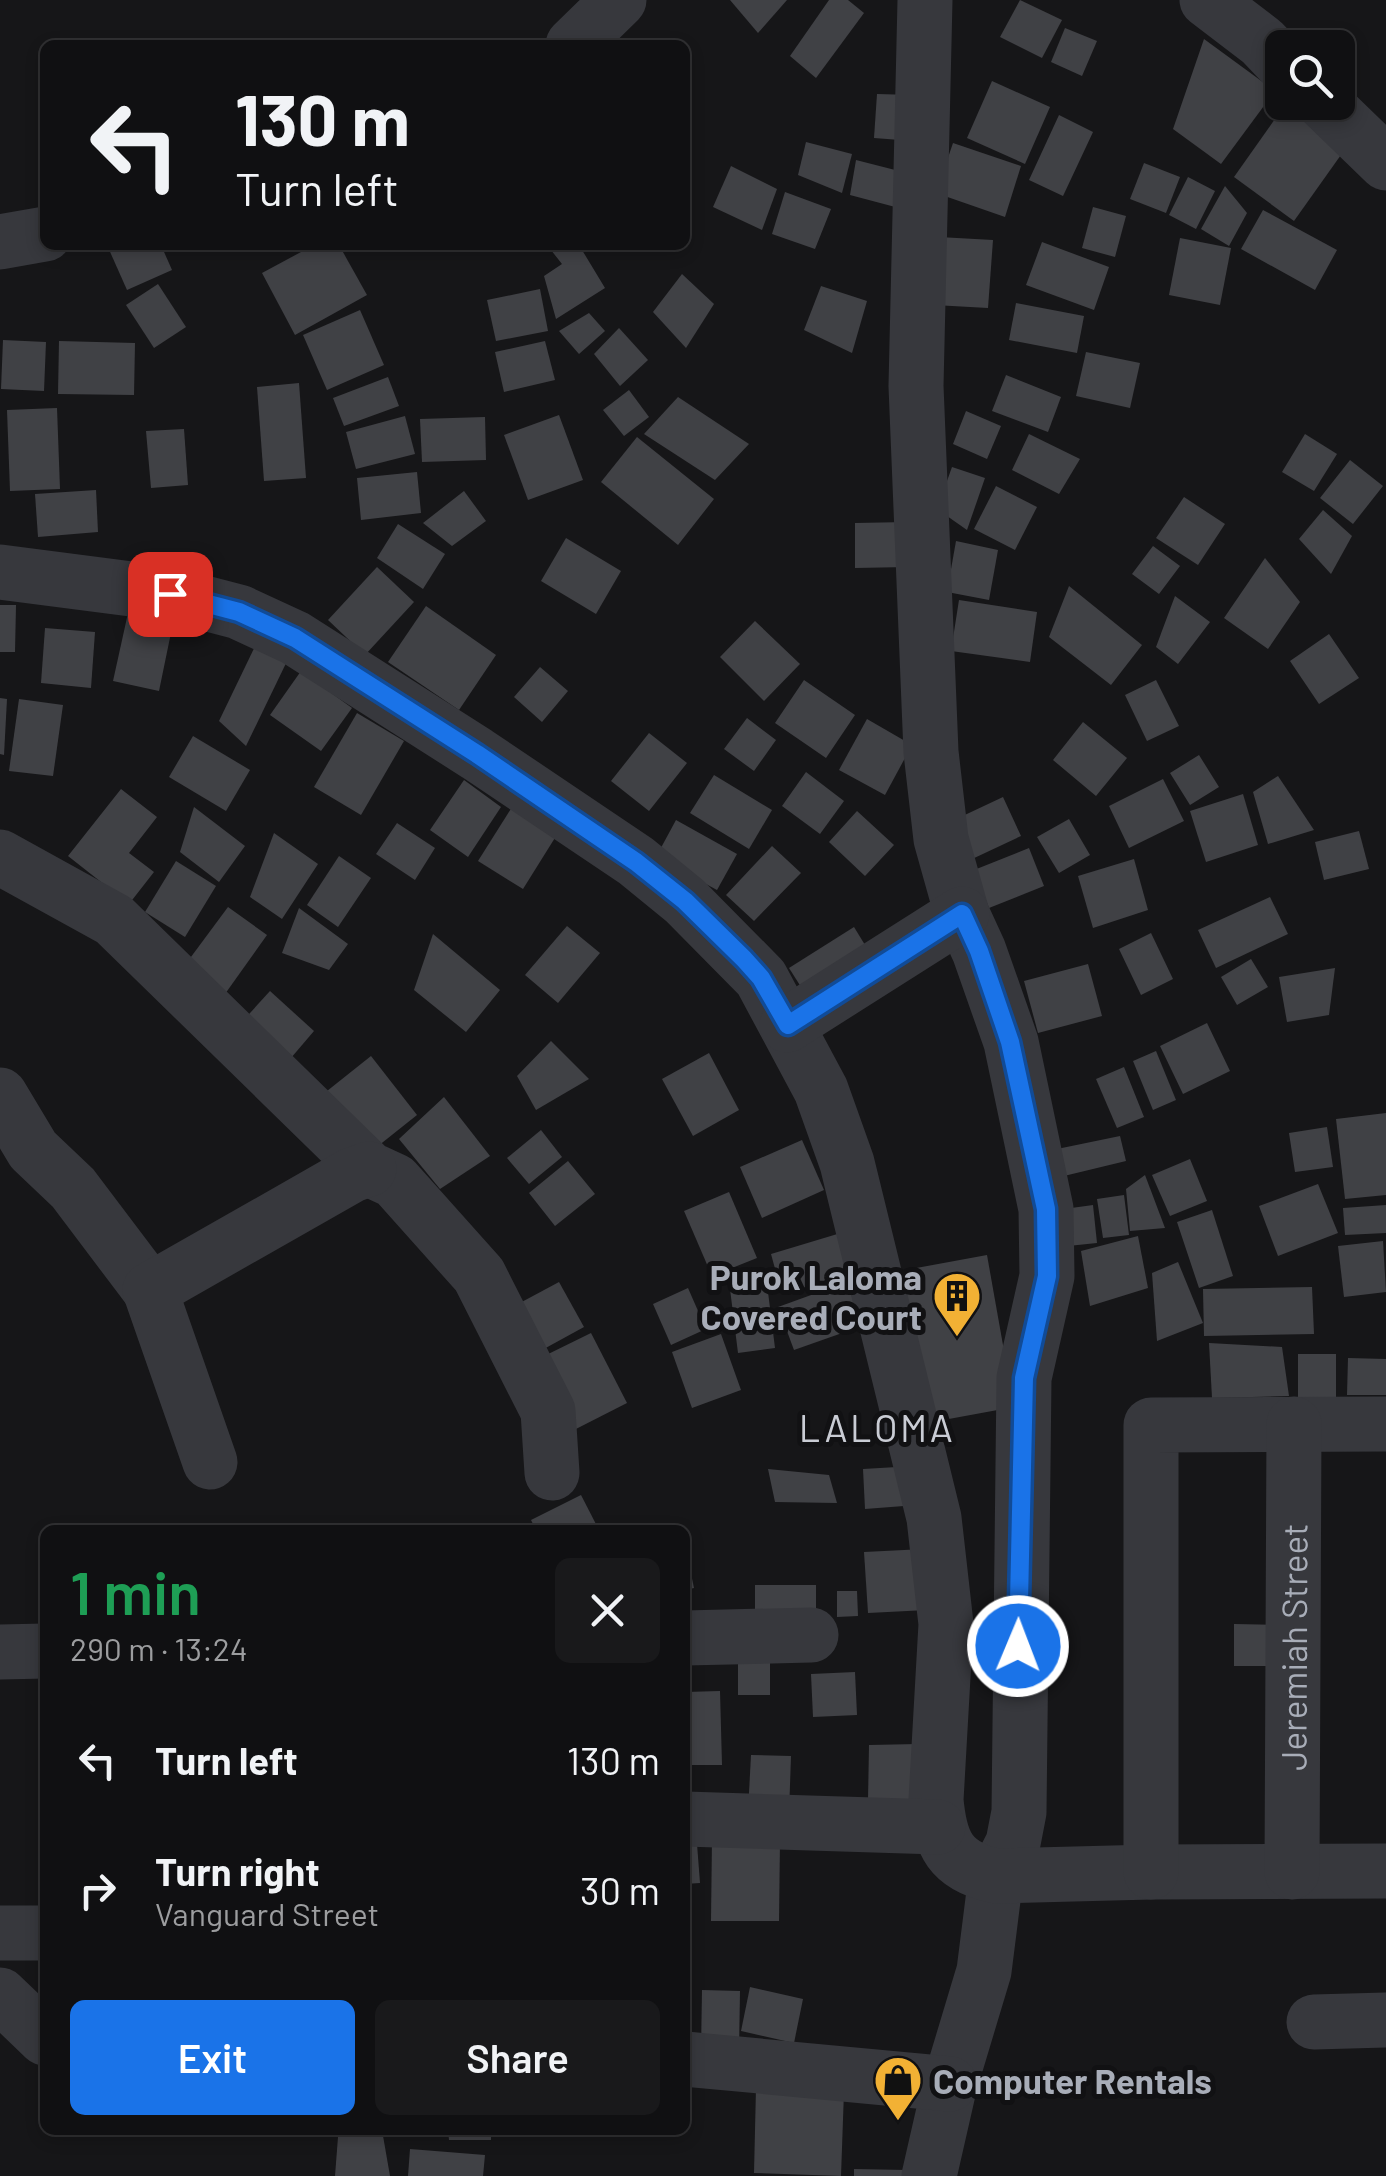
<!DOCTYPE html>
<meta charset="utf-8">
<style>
:root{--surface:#101012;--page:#19191b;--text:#f1f3f6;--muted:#9c9d9f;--line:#303032;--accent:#1a73e8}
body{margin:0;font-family:Barlow,sans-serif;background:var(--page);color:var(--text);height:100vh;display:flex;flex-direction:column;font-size:38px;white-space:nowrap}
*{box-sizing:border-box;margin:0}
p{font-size:32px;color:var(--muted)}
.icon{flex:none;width:55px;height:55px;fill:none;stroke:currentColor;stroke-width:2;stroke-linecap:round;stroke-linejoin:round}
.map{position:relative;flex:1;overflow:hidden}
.drawer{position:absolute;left:40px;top:1525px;width:650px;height:610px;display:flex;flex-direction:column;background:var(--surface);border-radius:15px;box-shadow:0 5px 15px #0003,0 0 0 2px var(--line)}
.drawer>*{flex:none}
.hud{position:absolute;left:40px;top:40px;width:650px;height:210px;border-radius:15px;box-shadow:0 5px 15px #0003,0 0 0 2px var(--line);background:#101012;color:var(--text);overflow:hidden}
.buttons{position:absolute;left:1265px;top:30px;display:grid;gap:20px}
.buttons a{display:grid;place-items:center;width:90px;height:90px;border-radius:15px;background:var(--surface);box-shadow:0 5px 15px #0003,0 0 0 2px var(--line);font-size:50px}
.pin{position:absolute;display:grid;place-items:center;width:85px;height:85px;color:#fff;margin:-42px;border-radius:20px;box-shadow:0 5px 15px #0006}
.me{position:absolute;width:110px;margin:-55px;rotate:1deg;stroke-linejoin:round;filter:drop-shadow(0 0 8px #0008)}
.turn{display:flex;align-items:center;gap:35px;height:210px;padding:0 30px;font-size:45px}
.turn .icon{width:130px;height:130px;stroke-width:2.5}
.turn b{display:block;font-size:70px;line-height:85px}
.round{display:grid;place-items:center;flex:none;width:105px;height:105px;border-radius:15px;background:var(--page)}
.head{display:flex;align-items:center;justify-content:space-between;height:170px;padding:0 30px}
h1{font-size:60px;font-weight:600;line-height:75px;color:#1e9e55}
.cta{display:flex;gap:20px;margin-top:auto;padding:20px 30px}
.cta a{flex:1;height:115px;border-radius:15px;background:var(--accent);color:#fff;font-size:40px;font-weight:600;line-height:115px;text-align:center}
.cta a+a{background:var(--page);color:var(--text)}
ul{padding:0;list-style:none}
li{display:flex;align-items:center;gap:30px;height:130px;padding:0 30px}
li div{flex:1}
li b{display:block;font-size:38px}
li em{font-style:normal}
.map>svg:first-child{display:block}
</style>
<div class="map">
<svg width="1386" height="2176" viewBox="0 0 1386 2176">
<rect width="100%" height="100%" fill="#161618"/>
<g fill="#404145">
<path d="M730,0H787L758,33Z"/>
<path d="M829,0H848L864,13L816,78L790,56Z"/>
<path d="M1020,0L1062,20L1042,58L1000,37Z"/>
<path d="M1065,28L1097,41L1082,76L1051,62Z"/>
<path d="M1204,39L1275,91L1221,164L1173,129Z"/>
<path d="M992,81L1050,107L1025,164L967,138Z"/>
<path d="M877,94L913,95V141L874,138Z"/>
<path d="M1287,102L1348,145L1294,221L1234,177Z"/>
<path d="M1059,115L1093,132L1063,196L1029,180Z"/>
<path d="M806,142L852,154L842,193L798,175Z"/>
<path d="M953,143L1021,166L1005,217L936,193Z"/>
<path d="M856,160L903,172L899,208L850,195Z"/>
<path d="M1144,163L1180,177L1166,213L1130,199Z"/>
<path d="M731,166L777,189L762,230L713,207Z"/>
<path d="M1188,177L1215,191L1196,229L1169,215Z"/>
<path d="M1225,186L1247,213L1229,246L1201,229Z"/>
<path d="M785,192L831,209L815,249L772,234Z"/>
<path d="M1093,207L1126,216L1115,257L1082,248Z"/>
<path d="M1263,210L1337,250L1315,290L1241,249Z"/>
<path d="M939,237L993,240L988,308L934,305Z"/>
<path d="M1180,238L1231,248L1220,305L1169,295Z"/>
<path d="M1042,242L1109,267L1094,310L1026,285Z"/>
<path d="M107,245H161L172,270L127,290Z"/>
<path d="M314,245H339L367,295L295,335L262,273Z"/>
<path d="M547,245H579L605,288L556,319L544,276L562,264Z"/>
<path d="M682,274L714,304L686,348L653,312Z"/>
<path d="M158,284L186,327L154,348L126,305Z"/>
<path d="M821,286L867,301L852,353L804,330Z"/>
<path d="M540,289L548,331L496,341L487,300Z"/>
<path d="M1016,303L1084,316L1077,353L1009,340Z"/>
<path d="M360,310L384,365L327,390L303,335Z"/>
<path d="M589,313L605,331L579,354L559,331Z"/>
<path d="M619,328L648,360L620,386L594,354Z"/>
<path d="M3,340L46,342L44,391L1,389Z"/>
<path d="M59,341L135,343L134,395L58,394Z"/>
<path d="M545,341L555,380L504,392L495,352Z"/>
<path d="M1086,352L1140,363L1130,408L1076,396Z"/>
<path d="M1006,375L1061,397L1048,432L992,411Z"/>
<path d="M388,377L399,406L344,426L333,398Z"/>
<path d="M299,383L306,478L264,481L257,387Z"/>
<path d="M629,390L649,417L624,436L603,410Z"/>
<path d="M678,397L749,444L715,480L644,434Z"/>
<path d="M57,408L60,489L10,491L7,410Z"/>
<path d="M966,411L1001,426L987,459L953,444Z"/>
<path d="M559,415L583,480L528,500L504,435Z"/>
<path d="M405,416L415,454L356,469L346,432Z"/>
<path d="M485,417L486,460L422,462L420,419Z"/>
<path d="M184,429L188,485L151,488L146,431Z"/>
<path d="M1029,434L1080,459L1059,494L1012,470Z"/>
<path d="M1305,434L1337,454L1314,491L1282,472Z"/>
<path d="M637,437L714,499L678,545L601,482Z"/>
<path d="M1350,460L1383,486L1353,524L1320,498Z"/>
<path d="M952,467L985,478L967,530L937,509Z"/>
<path d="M417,472L421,513L361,520L357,478Z"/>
<path d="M996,486L1037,507L1015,550L974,529Z"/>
<path d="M96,490L98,532L38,537L35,494Z"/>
<path d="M464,491L486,521L452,546L423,523Z"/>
<path d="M1184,497L1225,524L1198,565L1156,538Z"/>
<path d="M1323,510L1352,536L1331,574L1299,539Z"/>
<path d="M908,522V567L855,568V523Z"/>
<path d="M398,524L445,554L423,589L377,558Z"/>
<path d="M566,538L621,571L596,614L541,581Z"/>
<path d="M956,541L998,550L989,600L947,592Z"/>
<path d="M1153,546L1180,566L1159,594L1132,574Z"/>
<path d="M1265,558L1300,602L1268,649L1224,618Z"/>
<path d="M377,567L414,602L365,655L328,620Z"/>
<path d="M1069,586L1142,645L1111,685L1049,637Z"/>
<path d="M1175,596L1210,622L1178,664L1156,647Z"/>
<path d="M959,600L1037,612L1030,662L951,651Z"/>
<path d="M0,605H16L15,652H0Z"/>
<path d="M426,606L496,655L459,710L388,662Z"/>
<path d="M128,613L173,623L159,691L113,681Z"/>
<path d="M755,621L800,664L764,701L720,657Z"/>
<path d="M45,628L95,632L91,688L41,683Z"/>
<path d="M1329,634L1359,678L1319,704L1290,661Z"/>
<path d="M258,640L290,655L246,746L219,721Z"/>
<path d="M540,667L568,691L542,722L514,697Z"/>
<path d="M301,671L352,708L321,751L270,715Z"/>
<path d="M804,680L855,715L826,758L775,723Z"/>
<path d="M1156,680L1179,726L1147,741L1125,695Z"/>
<path d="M0,698L7,699L4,755L0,754Z"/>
<path d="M19,699L63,705L53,776L9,771Z"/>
<path d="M357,713L404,741L361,815L314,787Z"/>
<path d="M747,718L776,740L754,771L724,749Z"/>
<path d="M867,719L912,745L885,795L839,770Z"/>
<path d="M1083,722L1127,758L1096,796L1053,760Z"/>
<path d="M649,733L687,763L649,811L611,781Z"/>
<path d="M193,736L250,770L226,811L169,777Z"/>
<path d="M1199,755L1219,787L1190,805L1170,773Z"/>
<path d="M806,772L844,801L820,834L782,806Z"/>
<path d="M714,775L772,810L749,849L690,813Z"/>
<path d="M1278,776L1314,830L1268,844L1253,792Z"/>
<path d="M1163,779L1184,821L1129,848L1109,806Z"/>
<path d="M464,780L501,807L468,857L430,830Z"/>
<path d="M121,789L157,817L129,853L154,872L129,904L68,856Z"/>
<path d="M1243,794L1258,845L1206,862L1190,811Z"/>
<path d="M1003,797L1021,836L970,860L952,821Z"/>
<path d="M514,804L558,833L523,889L478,861Z"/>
<path d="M194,807L245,846L219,882L180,852Z"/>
<path d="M857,811L894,845L865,876L829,842Z"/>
<path d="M1069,819L1090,855L1059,873L1037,837Z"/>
<path d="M676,820L737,854L717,890L656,857Z"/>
<path d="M397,823L435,848L415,880L376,854Z"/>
<path d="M1359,831L1369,869L1324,880L1315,842Z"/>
<path d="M274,833L318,864L282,919L250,897Z"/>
<path d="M772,846L801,873L754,921L726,895Z"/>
<path d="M1029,848L1044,886L989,908L974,870Z"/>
<path d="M339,856L371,878L338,927L307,905Z"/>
<path d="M1134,859L1148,910L1093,928L1078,876Z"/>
<path d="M176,861L216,886L185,937L145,912Z"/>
<path d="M1270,897L1288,934L1216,968L1198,930Z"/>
<path d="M228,907L267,935L225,994L185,965Z"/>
<path d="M299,908L348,944L329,970L282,953Z"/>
<path d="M567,926L600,953L558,1003L525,975Z"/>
<path d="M854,927L873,958L808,998L789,968Z"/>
<path d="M1151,933L1173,979L1141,995L1119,949Z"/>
<path d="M433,934L500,990L466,1032L414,990Z"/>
<path d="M1251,959L1268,987L1237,1005L1221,977Z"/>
<path d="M1088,964L1102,1016L1038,1033L1024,981Z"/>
<path d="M1335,968L1329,1015L1287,1022L1279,977Z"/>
<path d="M270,991L314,1031L285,1065L240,1024Z"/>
<path d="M1207,1023L1230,1071L1183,1094L1160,1046Z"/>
<path d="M551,1041L589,1079L536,1110L517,1076Z"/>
<path d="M1156,1051L1176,1100L1153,1110L1133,1061Z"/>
<path d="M709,1053L739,1110L693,1136L662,1079Z"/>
<path d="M371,1056L417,1115L368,1154L322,1095Z"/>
<path d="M1124,1067L1144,1117L1117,1128L1096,1079Z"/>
<path d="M444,1097L490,1156L440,1189L399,1139Z"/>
<path d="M1386,1113V1195L1345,1199L1336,1119Z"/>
<path d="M1327,1127L1333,1167L1295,1172L1289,1133Z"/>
<path d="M541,1130L562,1157L529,1184L507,1158Z"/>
<path d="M1120,1136L1126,1161L1064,1176L1057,1149Z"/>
<path d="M802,1140L824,1190L762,1218L740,1167Z"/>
<path d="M1190,1159L1207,1201L1170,1216L1152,1175Z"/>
<path d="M568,1161L595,1194L555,1226L529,1193Z"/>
<path d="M1145,1175L1165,1228L1130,1231L1126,1189Z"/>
<path d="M1318,1184L1338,1233L1278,1256L1259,1206Z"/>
<path d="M729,1192L757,1258L712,1276L684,1211Z"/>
<path d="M1124,1195L1129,1235L1103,1238L1097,1199Z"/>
<path d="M1093,1205L1097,1243L1068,1246L1064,1209Z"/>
<path d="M1386,1205V1233L1345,1235L1343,1208Z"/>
<path d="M1212,1210L1233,1276L1199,1288L1177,1222Z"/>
<path d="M844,1232L856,1272L782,1294L771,1254Z"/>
<path d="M1138,1236L1148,1288L1090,1306L1081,1251Z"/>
<path d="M1383,1241L1386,1292L1344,1297L1338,1246Z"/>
<path d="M987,1255L1014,1407L927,1423L900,1271Z"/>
<path d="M1178,1262L1203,1323L1157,1341L1152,1273Z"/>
<path d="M765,1268L775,1348L738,1353L728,1273Z"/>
<path d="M559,1282L584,1327L542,1350L518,1304Z"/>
<path d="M847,1282L862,1326L794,1350L778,1307Z"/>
<path d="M1312,1287L1314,1334L1204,1336L1203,1289Z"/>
<path d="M688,1288L706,1329L671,1345L653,1304Z"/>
<path d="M591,1333L627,1403L572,1431L536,1360Z"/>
<path d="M721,1334L741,1390L692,1408L672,1352Z"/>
<path d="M1209,1343L1282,1347L1289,1396L1212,1398Z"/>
<path d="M1298,1354H1336V1398L1298,1399Z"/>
<path d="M1348,1358L1386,1359V1395H1347Z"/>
<path d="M914,1466L917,1505L865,1509L863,1469Z"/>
<path d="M768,1469L829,1475L837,1503L775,1502Z"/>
<path d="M581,1495L599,1530H536L531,1520Z"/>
<path d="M685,1545L694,1588L685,1590Z"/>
<path d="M924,1549L927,1610L868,1613L864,1552Z"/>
<path d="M755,1585H816V1627L755,1626Z"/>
<path d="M837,1591H857L858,1616L837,1617Z"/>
<path d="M1234,1624L1286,1625V1666H1234Z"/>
<rect x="738" y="1645" width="32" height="50"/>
<path d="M855,1672L857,1715L813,1717L811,1674Z"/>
<path d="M720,1691L722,1765H685V1692Z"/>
<path d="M918,1744L911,1803L868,1801L869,1745Z"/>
<path d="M751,1755L791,1756L789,1814L748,1812Z"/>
<path d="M696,1831L700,1883L685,1884V1832Z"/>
<path d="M712,1838L780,1840L779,1921H711Z"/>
<path d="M750,1987L803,1999L794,2043L741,2031Z"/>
<path d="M702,1990L740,1991L739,2052L701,2051Z"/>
<path d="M756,2088L844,2091L841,2176L754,2173Z"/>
<path d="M382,2130L390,2176H335L338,2137Z"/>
<path d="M448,2130H491V2140H449Z"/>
<path d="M410,2149L485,2155L483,2176H408Z"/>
<path d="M854,2169L907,2170L906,2176H854Z"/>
</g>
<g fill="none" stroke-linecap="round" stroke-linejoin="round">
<g stroke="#37383d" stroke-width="55">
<path d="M925,0L916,386L931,752L941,839L962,914L979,951L1011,1042L1046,1209L1047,1276L1024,1378L1019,1812L1013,1843L996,1876L984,1971L950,2084L929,2176"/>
<path d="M1207,0L1262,42L1282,63"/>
<path d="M573,45L619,0"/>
<path d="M1323,102L1386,163"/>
<path d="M0,242L45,234"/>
<path d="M0,572L170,594L239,612L295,638L477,754L636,861L685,901L761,978L821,1090L847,1163L934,1518L946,1624L936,1800C940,1844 950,1866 996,1876L1151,1872L1386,1871"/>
<path d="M0,857L114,920L369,1169L395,1181L479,1275L548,1411L552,1473"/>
<path d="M787,1025L962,914"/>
<path d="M0,1095L33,1150L73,1188L150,1290"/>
<path d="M210,1462L150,1290L352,1175L369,1169"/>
<path d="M685,1638L811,1635"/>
<path d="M0,1652L45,1651"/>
<path d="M685,1819L938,1827"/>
<path d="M1151,1872V1425L1386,1424"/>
<path id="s1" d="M1292,1872L1294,1424"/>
<path d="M0,1933H45"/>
<path d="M0,1995L45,2038"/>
<path d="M1314,2022L1386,2020"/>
<path d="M685,2059L950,2084"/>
</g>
</g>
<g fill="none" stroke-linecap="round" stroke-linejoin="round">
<g stroke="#114b97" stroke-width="25">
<path id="route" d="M170,594L239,612L295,638L477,754L636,862L685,901L744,959L761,978L788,1025L962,914L979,951L1010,1042L1046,1209L1047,1276L1024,1378L1018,1646"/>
</g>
<use href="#route" stroke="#1a73e8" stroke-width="18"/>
</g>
<defs>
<g id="building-pin" transform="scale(2.5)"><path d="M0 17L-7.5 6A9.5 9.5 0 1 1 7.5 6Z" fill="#f2b134" stroke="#111113"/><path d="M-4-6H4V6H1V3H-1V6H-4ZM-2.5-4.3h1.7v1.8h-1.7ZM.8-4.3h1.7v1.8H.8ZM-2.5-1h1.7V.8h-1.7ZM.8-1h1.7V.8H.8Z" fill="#111"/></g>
<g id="shop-pin" transform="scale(2.5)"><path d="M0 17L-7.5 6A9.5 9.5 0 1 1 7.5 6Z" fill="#f2b134" stroke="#111113"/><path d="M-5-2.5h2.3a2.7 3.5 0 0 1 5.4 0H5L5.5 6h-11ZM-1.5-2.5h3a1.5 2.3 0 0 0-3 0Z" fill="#111"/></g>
</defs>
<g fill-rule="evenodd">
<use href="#building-pin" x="957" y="1296"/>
<use href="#shop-pin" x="898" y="2080"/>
</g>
<g text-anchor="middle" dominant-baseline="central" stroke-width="10" stroke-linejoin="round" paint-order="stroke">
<g font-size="35" font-weight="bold" fill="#a8adb8" stroke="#111113" text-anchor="end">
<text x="922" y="1276">Purok Laloma<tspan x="922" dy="40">Covered Court</tspan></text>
<text x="933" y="2080" text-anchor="start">Computer Rentals</text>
</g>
<g font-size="35" fill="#a8adb8" stroke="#111113">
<text stroke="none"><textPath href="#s1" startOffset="225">Jeremiah Street</textPath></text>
</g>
<g font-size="38" letter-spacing="2.5" fill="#c9ccd4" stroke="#111113">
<text x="877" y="1427">LALOMA</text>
</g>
</g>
</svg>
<div class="buttons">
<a><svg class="icon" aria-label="search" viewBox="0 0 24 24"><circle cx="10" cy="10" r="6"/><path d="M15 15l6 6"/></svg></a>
</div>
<div class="pin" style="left:170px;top:594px;background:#d93025"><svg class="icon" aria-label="arrive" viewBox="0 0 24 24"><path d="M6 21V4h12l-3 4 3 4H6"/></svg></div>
<svg class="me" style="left:1018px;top:1646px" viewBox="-20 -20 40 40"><circle r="17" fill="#1a73e8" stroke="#fff" stroke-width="3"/><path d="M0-11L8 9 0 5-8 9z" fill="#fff"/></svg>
<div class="hud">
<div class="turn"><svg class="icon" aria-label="left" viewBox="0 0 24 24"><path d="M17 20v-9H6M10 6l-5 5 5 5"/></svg><div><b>130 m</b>Turn left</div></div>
</div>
<section class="drawer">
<div class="head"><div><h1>1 min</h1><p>290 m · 13:24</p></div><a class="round"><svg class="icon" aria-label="close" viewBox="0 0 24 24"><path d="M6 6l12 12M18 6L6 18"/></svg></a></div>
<ul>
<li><svg class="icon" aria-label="left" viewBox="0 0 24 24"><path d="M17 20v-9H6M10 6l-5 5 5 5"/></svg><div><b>Turn left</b></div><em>130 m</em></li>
<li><svg class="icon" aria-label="right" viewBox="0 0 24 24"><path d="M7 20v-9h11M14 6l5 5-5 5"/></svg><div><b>Turn right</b><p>Vanguard Street</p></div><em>30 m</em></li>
</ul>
<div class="cta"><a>Exit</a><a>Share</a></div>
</section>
</div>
